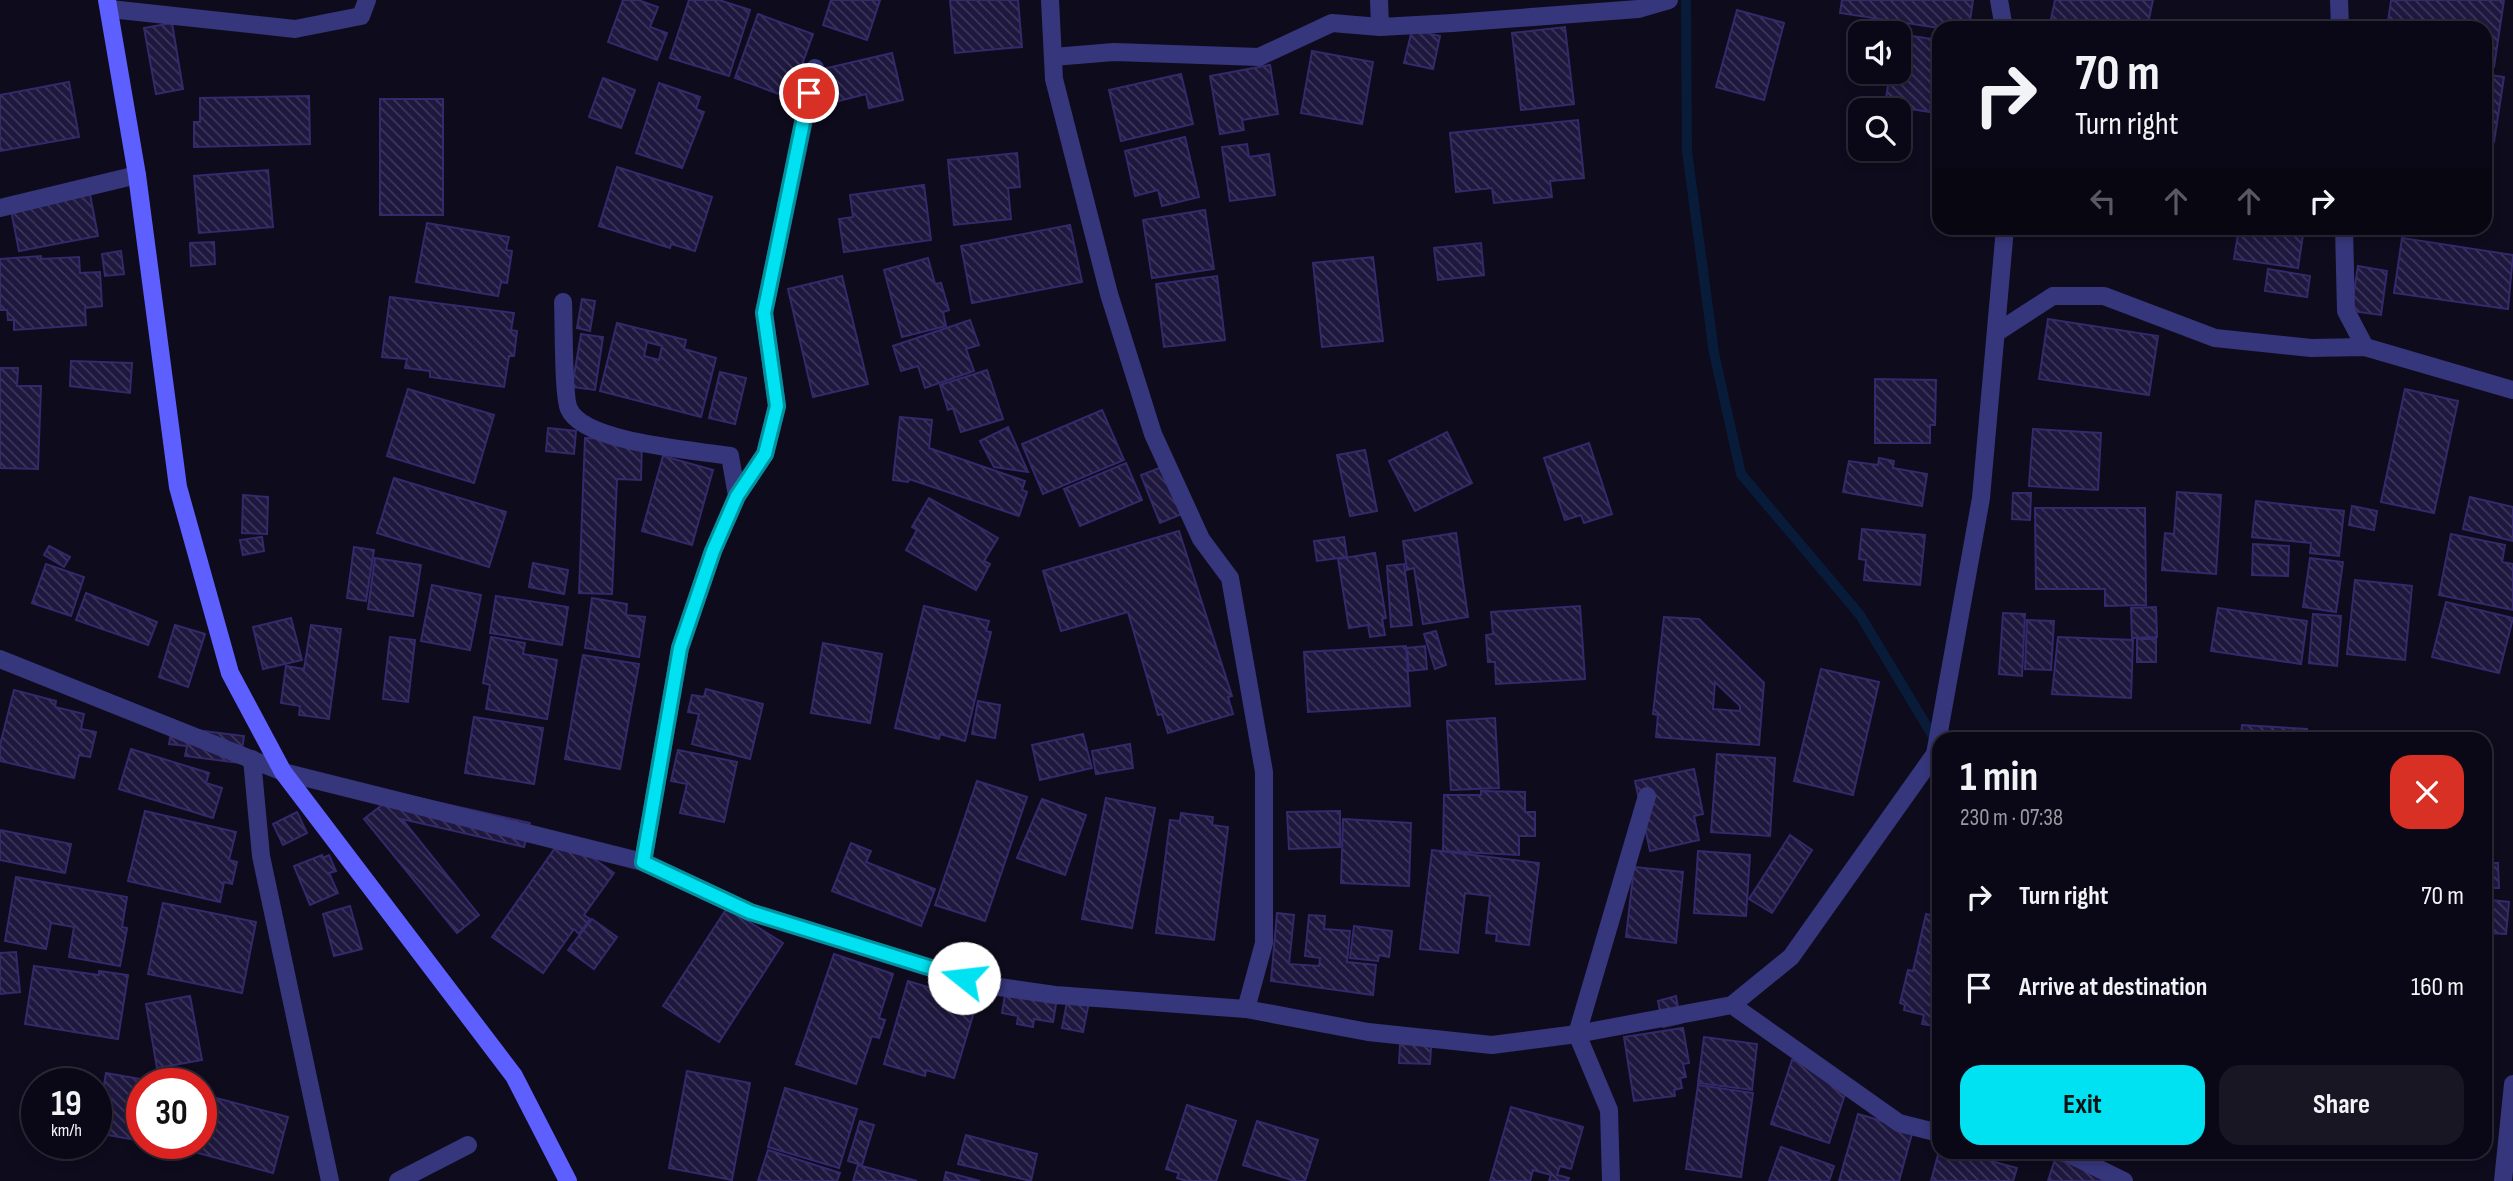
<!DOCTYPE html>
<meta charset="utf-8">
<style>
:root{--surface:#0a0816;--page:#181623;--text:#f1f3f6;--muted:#999aa1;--line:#2a2935;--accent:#00e2f2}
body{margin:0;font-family:"Sofia Sans Condensed",sans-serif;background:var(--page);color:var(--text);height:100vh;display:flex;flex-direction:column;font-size:26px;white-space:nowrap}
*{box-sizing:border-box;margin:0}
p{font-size:23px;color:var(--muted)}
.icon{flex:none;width:38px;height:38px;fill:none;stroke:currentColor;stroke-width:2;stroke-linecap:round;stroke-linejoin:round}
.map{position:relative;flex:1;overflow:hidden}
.details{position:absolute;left:1932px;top:732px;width:560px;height:427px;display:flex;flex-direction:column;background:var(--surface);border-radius:21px;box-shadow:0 4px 10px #0003,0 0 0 2px var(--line)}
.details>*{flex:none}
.hud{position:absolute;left:1932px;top:21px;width:560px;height:214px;border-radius:21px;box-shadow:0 4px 10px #0003,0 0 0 2px var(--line);background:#0a0816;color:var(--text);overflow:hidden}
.fabs{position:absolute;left:1848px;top:21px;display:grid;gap:14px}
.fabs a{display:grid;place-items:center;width:63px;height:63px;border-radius:14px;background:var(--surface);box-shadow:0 4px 10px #0003,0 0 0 2px var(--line);font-size:35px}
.speed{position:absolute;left:21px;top:1068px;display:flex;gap:14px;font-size:35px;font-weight:700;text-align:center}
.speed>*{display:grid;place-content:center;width:91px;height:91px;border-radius:50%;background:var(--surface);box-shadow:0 4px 10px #0003,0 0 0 2px var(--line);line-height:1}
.speed small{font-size:18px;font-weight:400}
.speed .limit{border:10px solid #d22;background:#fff;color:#111}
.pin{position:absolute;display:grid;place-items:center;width:60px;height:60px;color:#fff;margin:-30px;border:4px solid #fff;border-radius:50%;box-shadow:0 2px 7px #0007}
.me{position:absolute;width:77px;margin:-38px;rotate:286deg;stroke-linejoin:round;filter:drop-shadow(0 0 5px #0008)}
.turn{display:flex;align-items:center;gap:24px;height:147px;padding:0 28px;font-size:32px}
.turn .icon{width:91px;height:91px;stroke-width:2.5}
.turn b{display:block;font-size:49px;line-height:60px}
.lanes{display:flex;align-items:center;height:66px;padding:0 28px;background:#0003;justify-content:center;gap:35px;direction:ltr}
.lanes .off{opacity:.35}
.round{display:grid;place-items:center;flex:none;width:74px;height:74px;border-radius:21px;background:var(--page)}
.headline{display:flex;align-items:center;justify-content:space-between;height:119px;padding:0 28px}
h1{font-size:42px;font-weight:700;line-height:52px}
.button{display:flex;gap:14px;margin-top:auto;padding:14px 28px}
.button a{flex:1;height:80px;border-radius:21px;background:var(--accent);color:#111;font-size:28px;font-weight:700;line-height:80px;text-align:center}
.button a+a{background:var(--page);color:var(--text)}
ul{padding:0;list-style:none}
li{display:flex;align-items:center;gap:21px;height:91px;padding:0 28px}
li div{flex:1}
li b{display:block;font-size:26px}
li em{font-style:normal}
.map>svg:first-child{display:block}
</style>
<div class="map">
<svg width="2513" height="1181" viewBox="0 0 2513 1181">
<defs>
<pattern id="building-back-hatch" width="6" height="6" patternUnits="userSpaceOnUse" patternTransform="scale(1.75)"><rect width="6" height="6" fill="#1e173e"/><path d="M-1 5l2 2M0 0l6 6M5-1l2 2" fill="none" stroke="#3e375b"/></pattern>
</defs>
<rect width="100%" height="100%" fill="#0e0b1d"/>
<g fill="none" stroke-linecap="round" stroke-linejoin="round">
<path stroke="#081c39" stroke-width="10" d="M1686,0L1687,151L1714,353L1741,474L1860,615L1937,743"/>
</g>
<g fill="url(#building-back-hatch)" stroke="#34296a" stroke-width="2" fill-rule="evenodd">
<path d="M623,0H638L658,7L650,27L667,33L657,60L608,42Z"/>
<path d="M689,0H719L750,10L729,76L670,58Z"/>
<path d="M831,0H880L867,40L823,25Z"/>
<path d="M950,0H1018L1022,47L955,53Z"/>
<path d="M1842,0H1973L1969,28H1939L1840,13Z"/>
<path d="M2055,0H2153L2147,28H2093L2051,19Z"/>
<path d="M2399,0H2504L2494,67L2485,66V28H2387L2391,1Z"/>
<path d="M1737,10L1784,23L1764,100L1716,87Z"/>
<path d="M758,14L813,34L790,98L735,78Z"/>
<path d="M172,23L183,89L156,94L144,28Z"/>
<path d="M1565,27L1574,104L1521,110L1512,33Z"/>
<path d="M1412,30L1440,36L1433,69L1404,63Z"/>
<path d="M1899,34L1939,40L1930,112L1885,105L1890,72H1899Z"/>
<path d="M1312,51L1373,62L1362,124L1301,113Z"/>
<path d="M892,53L903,100L869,108L866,94L831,103L823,69Z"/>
<path d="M1270,65L1278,114L1242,120L1244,130L1220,134L1210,76Z"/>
<path d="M1181,74L1193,124L1121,141L1109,90Z"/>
<path d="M2485,74L2504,77L2494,142L2485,141Z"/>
<path d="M603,78L635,90L621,128L589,117Z"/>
<path d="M69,82L79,137L0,151V95Z"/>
<path d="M659,83L700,97L696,109L704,112L682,168L636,153Z"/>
<path d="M309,96L310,144L194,147V122H200V98Z"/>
<rect x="380" y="99" width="63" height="116"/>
<path d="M1578,120L1584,178L1550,181L1552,197L1494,203L1492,188L1456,192L1450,133Z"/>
<path d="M1185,137L1199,197L1162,206L1158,190L1135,196L1125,151Z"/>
<path d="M1247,144L1249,157L1269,154L1275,195L1230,201L1222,147Z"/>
<path d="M1017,153L1020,187L1008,188L1011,219L954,225L948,160Z"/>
<path d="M617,167L712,197L695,251L671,244L670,248L599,226Z"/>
<path d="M268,170L273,227L199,233L194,176Z"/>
<path d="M88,184L98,236L19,251L9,200Z"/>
<path d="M924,185L931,240L844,252L839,219L853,217L850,195Z"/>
<path d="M1205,210L1214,269L1152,278L1143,220Z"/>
<path d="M427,223L509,237L506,250L512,251L507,283L501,282L498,296L416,282Z"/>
<path d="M1070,225L1082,282L972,303L961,246Z"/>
<path d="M2239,228H2304L2298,268L2234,259Z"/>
<path d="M2402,238L2513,255L2508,309L2394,293Z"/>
<path d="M214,242L215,264L191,266L190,243Z"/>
<path d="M1481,243L1484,275L1438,280L1434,248Z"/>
<path d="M121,251L124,274L105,276L102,254Z"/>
<path d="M41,256V259L79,257L80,273L100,272L102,306L85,308L86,325L14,330V320H8L7,310H0V259Z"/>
<path d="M1373,257L1383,341L1322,347L1313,263Z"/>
<path d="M928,258L935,284L941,283L949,310L943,312L946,326L902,337L884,270Z"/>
<path d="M2358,266L2387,271L2381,315L2351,311Z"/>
<path d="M2268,269L2310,276L2307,297L2265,291Z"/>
<path d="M842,276L868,384L813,397L788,289Z"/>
<path d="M1217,276L1225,340L1164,347L1156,284Z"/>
<path d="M390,297L514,313L511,330L517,331L514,356H509L504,387L430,377V371L405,368L407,359L382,357Z"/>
<path d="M582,299L595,301L590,331L577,328Z"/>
<path d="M2048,319L2158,336L2149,395L2039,379Z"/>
<path d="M970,320L979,345L966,349L974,371L925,388L918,366L901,371L893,346Z"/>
<path d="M617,323L686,340L684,349L716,358L701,417L600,391ZM647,342L662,346L659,360L644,356Z"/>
<path d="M581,334L603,337L595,390L572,387Z"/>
<path d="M71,361L132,363L130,393L70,386Z"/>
<path d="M0,368H18L17,386H41L38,469L0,468Z"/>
<path d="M987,370L1003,419L961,432L953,408L948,410L940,385Z"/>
<path d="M720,372L746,378L735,424L709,418Z"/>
<path d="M1875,379L1936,380L1935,425H1930V443H1875Z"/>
<path d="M408,389L494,415L474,483L387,456Z"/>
<path d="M2405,389L2458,401L2434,513L2381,502Z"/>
<path d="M1102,410L1124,460L1043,494L1022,444Z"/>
<path d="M900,417L932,420L929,448L1025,481L1022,490L1027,492L1019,516L909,479L908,482L893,480Z"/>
<path d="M1008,427L1028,472L994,467L980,441Z"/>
<path d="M548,428L576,431L574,454L546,451Z"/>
<path d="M2033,429L2101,433L2098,490L2029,486Z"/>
<path d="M1447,432L1472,483L1415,511L1389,461Z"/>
<path d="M585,438L642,440L641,480L617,479L612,594L579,593Z"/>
<path d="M1589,443L1612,514L1584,523L1581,515L1565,520L1544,458Z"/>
<path d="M1365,450L1377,511L1350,516L1337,455Z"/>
<path d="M663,456L713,470L692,545L642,531Z"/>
<path d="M1879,458L1894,461L1893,468L1927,474L1922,506L1843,492L1849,461L1878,465Z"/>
<path d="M1126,463L1142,500L1080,526L1064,489Z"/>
<path d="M1162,467L1182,514L1160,523L1141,475Z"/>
<path d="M394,478L506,512L489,567L377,533Z"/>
<path d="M2177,492L2221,495L2216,574L2162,570L2165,533L2174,534Z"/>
<path d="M2013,493H2031L2030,520L2012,519Z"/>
<path d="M243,495L268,497L267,534L242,533Z"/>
<path d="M2470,497L2513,507V541L2463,529Z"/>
<path d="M929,498L998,538L984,561L990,564L976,590L906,550L917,530L912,527Z"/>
<path d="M2256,501L2344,511L2339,556L2310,553L2311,543L2252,537Z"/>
<path d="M2352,506L2377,511L2374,530L2349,525Z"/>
<path d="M2035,508H2145L2146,605L2105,606V589H2036Z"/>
<path d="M1862,529L1925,535L1920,585L1864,580L1866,560L1859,559Z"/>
<path d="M1179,531L1232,696L1228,697L1233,714L1168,733L1162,714L1158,715L1128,612L1061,631L1043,571Z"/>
<path d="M1456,533L1468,617L1423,624L1414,568L1407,570L1403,541Z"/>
<path d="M2451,534L2505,545L2502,562L2513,564V610L2439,595Z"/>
<path d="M262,537L264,551L243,555L240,540Z"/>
<path d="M1344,537L1347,557L1317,561L1314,541Z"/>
<path d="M2253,544L2289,546L2288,576L2252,575Z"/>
<path d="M49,546L70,557L64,567L44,555Z"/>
<path d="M354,547L374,550L366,601L347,598Z"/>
<path d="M1375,553L1386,618L1382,619L1385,635L1370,637L1368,625L1349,628L1338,559Z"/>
<path d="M375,558L421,565L413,616L368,609Z"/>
<path d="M2310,558L2343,562L2336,612L2303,607Z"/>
<path d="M533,563L568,570L564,594L529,587Z"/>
<path d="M46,564L84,577L71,616L32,603Z"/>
<path d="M1404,564L1412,625L1391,627L1387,566Z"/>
<path d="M2355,580L2412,586L2405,660L2347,654Z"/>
<path d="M432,585L481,595L470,650L421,641Z"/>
<path d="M86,593L157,622L148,645L76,620Z"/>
<path d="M496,596L568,607L562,645L490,633Z"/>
<path d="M592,598L627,604L626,615L645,617L639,657L585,648Z"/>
<path d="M2446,602L2513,618L2499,673L2432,657Z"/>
<path d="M924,606L989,621L986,631L991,632L965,741L940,734L939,739L895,728Z"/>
<path d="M1580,606L1585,679L1496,684L1495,662H1488L1486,635L1493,634L1491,612Z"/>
<path d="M2156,607L2157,637L2132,638L2131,608Z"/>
<path d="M2218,608L2307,621L2301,664L2211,651Z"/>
<path d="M2003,613L2025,614L2022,676L1999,674Z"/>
<path d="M2313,614L2341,616L2337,666L2309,663Z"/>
<path d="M1664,617L1699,619L1764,683L1759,745L1656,737L1658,715L1653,714ZM1715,682L1740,706V711L1713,709Z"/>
<path d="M291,618L302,660L263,669L253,627Z"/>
<path d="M2027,620L2054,621L2051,670L2025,669Z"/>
<path d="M175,625L205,634L188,687L159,677Z"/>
<path d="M311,625L341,629L329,719L299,715L300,706L281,703L286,666L304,669Z"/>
<path d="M1436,631L1446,665L1435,669L1424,634Z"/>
<path d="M390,637L415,640L408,702L383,699Z"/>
<path d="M491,637L525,643L523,654L557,660L547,719L486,709L490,685L483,683Z"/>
<path d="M2058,637L2133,640L2131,698L2052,694Z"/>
<rect x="2137" y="639" width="19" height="23"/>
<path d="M823,643L882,654L870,723L811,713Z"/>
<path d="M1406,646L1410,706L1308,712L1304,652Z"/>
<path d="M1425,646L1427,669L1409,671L1407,648Z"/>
<path d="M583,655L639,664L620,769L565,759Z"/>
<path d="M1821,669L1879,682L1853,795L1794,781Z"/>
<path d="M706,689L763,704L750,759L692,744L699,714L688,712L692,695L704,697Z"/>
<path d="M14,690L56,701L55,707L84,714L81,729L96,732L90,757L79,755L74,778L0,761V745Z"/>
<path d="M978,701L1000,705L995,738L972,734Z"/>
<path d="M474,717L543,728L534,784L465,773Z"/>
<path d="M1495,718L1499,788L1451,790L1447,721Z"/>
<path d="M2242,725L2307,729L2306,738H2241Z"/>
<path d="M172,727L244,736L240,763L185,756L187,746L169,744Z"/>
<path d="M1083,734L1092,768L1040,780L1032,745Z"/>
<path d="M1130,744L1133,768L1096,774L1092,751Z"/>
<path d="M131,749L209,773L206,783L222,788L213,818L119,789Z"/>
<path d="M678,750L737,762L724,822L680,813L687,784L671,781Z"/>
<path d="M1717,754L1775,758L1770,836L1711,832Z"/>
<path d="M1694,769L1703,814L1694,816L1699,840L1650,851L1635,781Z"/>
<path d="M977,781L1027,797L985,921L935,905Z"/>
<path d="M1481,791L1525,792V812H1535V836H1519V855L1443,851L1444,795H1481Z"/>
<path d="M392,792L530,823L524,847L402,819L479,915L457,933L364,819L387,801Z"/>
<path d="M1106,798L1155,808L1132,928L1082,919Z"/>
<path d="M1042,799L1086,815L1065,875L1017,858Z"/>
<path d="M145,811L236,832L229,860L237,862L232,884L224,882L220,902L128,881Z"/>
<path d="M1340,811V847L1289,849L1287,812Z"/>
<path d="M297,812L307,833L283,845L273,824Z"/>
<path d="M1181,813L1213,817L1212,825L1228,827L1214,940L1156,933L1170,820L1180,821Z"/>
<path d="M1343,819L1411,823L1409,886L1341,883Z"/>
<path d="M0,830L71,844L65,873L0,860Z"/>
<path d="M1790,835L1812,850L1772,913L1749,899Z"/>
<path d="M563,837L614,873L584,915L590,919L579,934L574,929L543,973L492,937Z"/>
<path d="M851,843L871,851L866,862L935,889L921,926L832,891Z"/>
<path d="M1432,850L1539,863L1529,945L1496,941L1497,934L1486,933L1490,896L1465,893L1458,953L1420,949Z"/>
<path d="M1698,851L1750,855L1746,916L1694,913Z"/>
<path d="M322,855L323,858L329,855L336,871L329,873L338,893L310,905L294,866Z"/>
<path d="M2485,863H2498L2499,888H2485Z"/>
<path d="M1634,867L1683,872L1676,943L1626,937Z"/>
<path d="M16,877L127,897L122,927L127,928L120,966L69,957L74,927L51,923L46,949L5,941Z"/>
<path d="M2491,900L2509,902L2506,934L2488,933Z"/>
<path d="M163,903L256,922L242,993L148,974Z"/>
<path d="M350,906L362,949L334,956L323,914Z"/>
<path d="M727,908L783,943L719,1042L663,1006Z"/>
<path d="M1277,913L1294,915L1289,964L1319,966L1320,958L1305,956L1309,915L1325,916L1324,929L1350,931L1347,962L1376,965L1373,995L1271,981Z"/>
<path d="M1926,914L1939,917V1027L1922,1024L1924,1015L1904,1010L1905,1005L1900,1003L1908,970L1913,971Z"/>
<path d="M592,919L617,937L594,969L568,950Z"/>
<path d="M1354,926L1392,931L1389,957L1379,955L1378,961L1350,958Z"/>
<path d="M16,952L20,992L0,994V953Z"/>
<path d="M834,954L893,974L879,1018L885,1020L879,1038L872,1036L856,1084L796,1064Z"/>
<path d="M34,966L99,975V971L128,975L118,1039L25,1024Z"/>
<path d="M908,981L977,1002L954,1078L926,1070L925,1076L884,1064Z"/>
<path d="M1006,989L1057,998L1053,1022L1034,1019L1033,1027L1017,1024L1018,1016L1002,1013Z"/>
<path d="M190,996L202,1060L157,1068L146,1004Z"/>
<path d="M1676,996L1681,1023L1663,1027L1658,1001Z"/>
<path d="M1068,997L1089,1002L1083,1032L1062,1028Z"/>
<path d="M1683,1028L1689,1063L1683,1064L1686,1077L1680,1078L1682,1088L1674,1090L1675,1096L1634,1101L1624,1037Z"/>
<path d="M1401,1029L1432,1031L1430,1064L1399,1063Z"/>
<path d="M1704,1037L1757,1044L1752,1090L1698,1083Z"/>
<path d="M1792,1060L1850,1079L1829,1143L1771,1124Z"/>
<path d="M687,1071L750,1083L732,1180L669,1168Z"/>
<path d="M106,1073L157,1082L142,1083V1141L96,1133Z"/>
<path d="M1698,1085L1753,1093L1741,1177L1686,1169Z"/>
<path d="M785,1088L857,1109L839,1168L768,1147Z"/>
<path d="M201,1094L288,1117L273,1173L168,1145V1143H201Z"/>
<path d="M1187,1105L1236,1121L1216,1181H1187L1177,1178L1179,1173L1166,1169Z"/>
<path d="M1511,1107L1583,1127L1571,1169L1560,1166L1557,1175L1569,1178L1568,1181H1549L1551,1175L1533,1170L1530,1181H1490Z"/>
<path d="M1858,1114L1913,1130L1899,1181H1839Z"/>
<path d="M860,1121L874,1125L862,1165L848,1161Z"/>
<path d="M1257,1121L1318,1140L1305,1181H1295L1243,1165Z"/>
<path d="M966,1135L1037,1154L1031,1181L958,1164Z"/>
<path d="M1781,1147L1834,1166L1829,1181H1769Z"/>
<path d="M768,1150L840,1173L837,1181H758Z"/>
<path d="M1939,1151L1957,1152L2017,1168L2013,1181H1931Z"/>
<path d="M2055,1159L2104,1174L2102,1181H2048Z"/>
<path d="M858,1165L917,1181H853Z"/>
<path d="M946,1172L980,1181H944Z"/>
</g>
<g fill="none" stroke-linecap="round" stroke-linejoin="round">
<g stroke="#36367c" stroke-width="18">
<path d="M1050,0L1054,79L1109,294L1153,434L1201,539L1230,578L1264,772V943L1246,1009"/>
<path d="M1379,0L1380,27"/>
<path d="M1999,0L2004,28"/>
<path d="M2339,0L2340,28"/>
<path d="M110,9L295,29L361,16L367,0"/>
<path d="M1053,57L1114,52L1259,57L1332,23L1380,27L1453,23L1638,9L1669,0"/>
<path d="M0,208L137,175"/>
<path d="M2344,228L2346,311L2365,347"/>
<path d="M563,302C564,321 563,397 569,409C584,443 694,450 730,456L737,496"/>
<path d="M1996,333L2053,296H2104L2215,338L2311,348L2365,347L2513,390"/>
<path d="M0,659L283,772L643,862L750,912L985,985L1055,995L1246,1009L1368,1032L1492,1045L1577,1034L1732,1005L1899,1123L1939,1133"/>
<path d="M252,759L261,856L330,1181"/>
<path d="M643,862L680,648L713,551L737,496L765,454L777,406L764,312L815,68"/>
<path d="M1732,1005L1791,957L1935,754L1981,498L2005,228"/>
<path d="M2065,1152L2124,1181"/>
<path d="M398,1181L468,1145"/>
<path d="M1611,1181L1609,1110L1577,1034L1647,796"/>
<path d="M2503,1181L2513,1084"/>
</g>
<path stroke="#5e5fff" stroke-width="18" d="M107,0L137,175L178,487L230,673L283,772L514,1076L568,1181"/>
</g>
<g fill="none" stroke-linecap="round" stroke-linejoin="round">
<g stroke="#00939d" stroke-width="18">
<path id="route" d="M809,93L764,313L777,406L765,454L737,496L713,551L680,648L643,862L750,912L964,978"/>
</g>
<use href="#route" stroke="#00e2f2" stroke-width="12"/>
</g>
</svg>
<div class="fabs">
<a><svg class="icon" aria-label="sound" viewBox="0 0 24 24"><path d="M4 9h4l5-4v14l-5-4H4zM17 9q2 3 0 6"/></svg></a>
<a><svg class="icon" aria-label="search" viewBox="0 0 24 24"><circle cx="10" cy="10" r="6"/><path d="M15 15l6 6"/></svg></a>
</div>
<div class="speed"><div>19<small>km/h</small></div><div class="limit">30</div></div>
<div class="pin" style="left:809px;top:93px;background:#d93025"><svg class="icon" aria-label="arrive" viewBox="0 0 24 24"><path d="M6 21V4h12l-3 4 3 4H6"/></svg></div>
<svg class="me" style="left:964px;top:978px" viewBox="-20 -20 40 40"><circle r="19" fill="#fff"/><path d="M0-13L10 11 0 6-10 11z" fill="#00e2f2"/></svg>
<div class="hud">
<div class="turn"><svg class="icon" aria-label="right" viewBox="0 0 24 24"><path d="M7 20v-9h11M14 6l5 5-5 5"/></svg><div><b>70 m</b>Turn right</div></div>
<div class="lanes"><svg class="icon off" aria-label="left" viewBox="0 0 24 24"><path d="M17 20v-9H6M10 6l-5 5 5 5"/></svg><svg class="icon off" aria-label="ahead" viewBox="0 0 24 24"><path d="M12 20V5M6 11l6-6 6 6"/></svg><svg class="icon off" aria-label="ahead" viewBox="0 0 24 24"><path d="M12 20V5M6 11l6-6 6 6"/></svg><svg class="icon" aria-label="right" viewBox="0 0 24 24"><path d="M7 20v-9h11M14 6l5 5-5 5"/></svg></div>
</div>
<section class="details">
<div class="headline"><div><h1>1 min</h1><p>230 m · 07:38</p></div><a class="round" style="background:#d93025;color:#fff"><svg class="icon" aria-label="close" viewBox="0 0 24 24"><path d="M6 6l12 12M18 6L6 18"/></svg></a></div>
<ul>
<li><svg class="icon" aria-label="right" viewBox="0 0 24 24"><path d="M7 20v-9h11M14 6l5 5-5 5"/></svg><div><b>Turn right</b></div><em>70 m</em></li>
<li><svg class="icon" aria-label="arrive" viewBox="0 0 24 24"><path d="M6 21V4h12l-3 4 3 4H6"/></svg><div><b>Arrive at destination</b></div><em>160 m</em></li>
</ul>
<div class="button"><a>Exit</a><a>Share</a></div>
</section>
</div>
